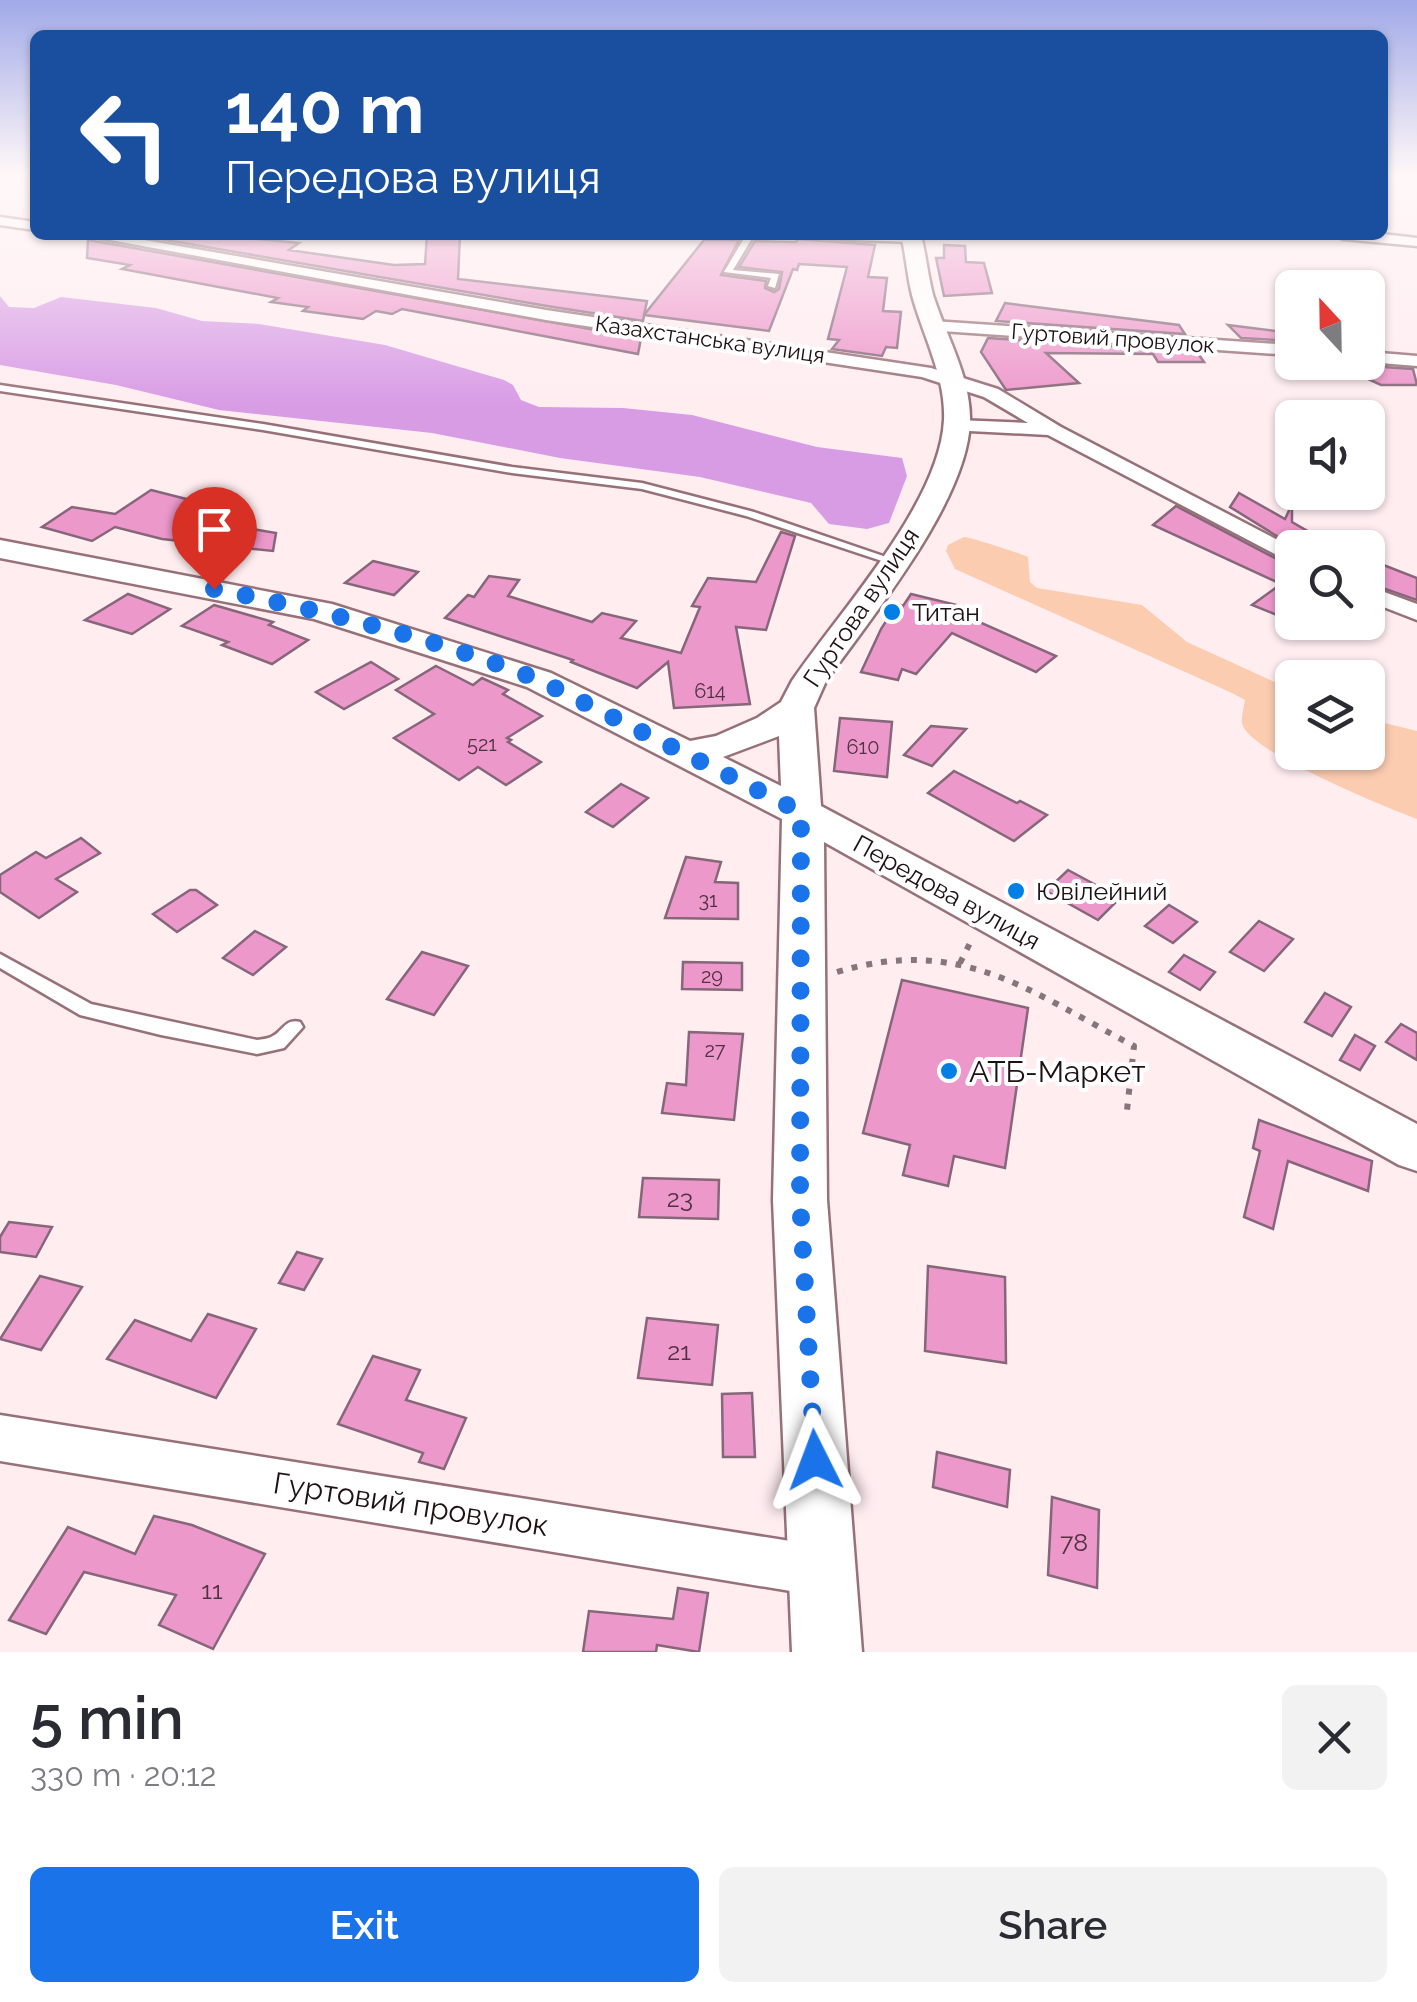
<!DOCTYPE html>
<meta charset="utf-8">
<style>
:root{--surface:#fff;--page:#f2f2f3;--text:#2b2b33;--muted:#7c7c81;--accent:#1a73e8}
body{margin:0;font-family:Raleway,sans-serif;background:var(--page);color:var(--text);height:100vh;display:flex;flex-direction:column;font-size:38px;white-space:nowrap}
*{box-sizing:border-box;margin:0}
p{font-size:32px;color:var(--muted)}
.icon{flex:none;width:55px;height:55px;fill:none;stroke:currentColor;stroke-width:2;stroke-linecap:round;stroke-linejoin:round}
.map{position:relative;height:1652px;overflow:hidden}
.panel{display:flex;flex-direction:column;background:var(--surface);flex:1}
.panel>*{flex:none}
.banner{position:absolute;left:30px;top:30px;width:1358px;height:210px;border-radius:15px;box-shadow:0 2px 8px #0004;background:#1a4fa0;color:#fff;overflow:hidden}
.needle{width:65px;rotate:338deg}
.tools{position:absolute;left:1275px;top:270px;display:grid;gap:20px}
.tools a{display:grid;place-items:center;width:110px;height:110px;border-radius:15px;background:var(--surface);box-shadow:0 2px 8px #0004;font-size:50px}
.pin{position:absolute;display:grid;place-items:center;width:85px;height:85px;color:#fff;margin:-102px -42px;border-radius:50% 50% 50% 0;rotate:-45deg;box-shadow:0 0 10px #0007}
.pin .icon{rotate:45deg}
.me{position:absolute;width:110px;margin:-55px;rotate:357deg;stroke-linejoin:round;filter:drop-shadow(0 0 8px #0008)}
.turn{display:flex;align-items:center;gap:35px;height:210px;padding:0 30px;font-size:45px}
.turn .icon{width:130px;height:130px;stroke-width:2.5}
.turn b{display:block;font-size:70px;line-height:85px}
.round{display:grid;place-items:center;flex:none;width:105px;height:105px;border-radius:15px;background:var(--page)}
.head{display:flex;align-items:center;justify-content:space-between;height:170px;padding:0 30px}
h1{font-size:60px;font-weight:600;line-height:75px}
.primary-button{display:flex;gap:20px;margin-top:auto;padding:20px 30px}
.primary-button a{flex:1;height:115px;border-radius:15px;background:var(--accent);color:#fff;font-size:40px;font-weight:600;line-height:115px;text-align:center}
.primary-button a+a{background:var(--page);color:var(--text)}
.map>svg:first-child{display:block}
</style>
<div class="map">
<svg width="1417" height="1652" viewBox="0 0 1417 1652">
<rect width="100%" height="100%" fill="#ffedf0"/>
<path fill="#fcccb1" d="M964,537C970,537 1022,554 1028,557L1030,582L1037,588L1142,605L1187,642L1292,690V752H1368V719L1417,731V819C1388,808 1246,751 1242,723C1241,717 1244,707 1245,700L1232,693L955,569L946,551L948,545Z"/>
<path fill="#d89ce5" d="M0,296L9,307L34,308L61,297L156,308L202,321L259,324L385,345L504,380L513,385L521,400L539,407L623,408L692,415L817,447L902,458L907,476L889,523L867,529L829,524L811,503L700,477L560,458L432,433L219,410L116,385L0,365Z"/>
<g fill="#ed98cb" stroke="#866679" stroke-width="2.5">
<path d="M137,235H213L299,243L289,250L394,265L425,264L427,235H460L458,279L647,301L644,315L704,240H739L721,275L766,281L765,288L774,292L779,289L782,272L739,267L755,241L796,242L798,239L875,245L868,277L887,278L883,311L901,312L897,348L886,347L882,356L832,349L839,340L828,339L847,267L799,264L797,270L793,269L769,331L644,315L643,321L547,306Z"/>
<path d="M88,240L641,338L638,354L402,309L392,314L376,311L363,319L303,311L308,307L271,302L278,298L122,269L130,265L87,258Z"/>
<path d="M944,245L965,246L966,262L984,263L992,293L944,296L936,258H944Z"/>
<path d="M1005,303L1179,325L1185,334L996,321Z"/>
<path d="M1228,325L1292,333V341L1241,338Z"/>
<path d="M988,338L1197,352L1204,362H1158L1153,354L1046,353L1079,383L1006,390L981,352Z"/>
<path d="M1368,366L1413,369L1417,385H1381L1368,379Z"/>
<path d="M151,490L214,506L193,519L276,533L273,551L162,539L115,527L92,541L42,527L72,507L115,514Z"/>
<path d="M1239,493L1285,519L1292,504V522L1337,548H1296L1230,507Z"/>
<path d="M1176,506L1292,567V603L1277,615L1252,605L1281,584L1153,525Z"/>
<path d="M781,532L795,536L766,630L736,627L750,704L674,708L668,662L637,688L571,662L573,660L445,618L468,595L474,597L489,576L519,580L508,596L592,622L602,613L636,621L621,638L681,653L700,607L692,606L708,578L756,582Z"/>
<path d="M1368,559L1417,578V600L1368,583Z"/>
<path d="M373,561L418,572L394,595L345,583Z"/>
<path d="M128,594L170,609L132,634L85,620Z"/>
<path d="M911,594L965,607L961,614L1056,656L1036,672L952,633L916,674L902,669L898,680L861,672L881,629L897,604L903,606Z"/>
<path d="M214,605L273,622L269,625L308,640L272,664L222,645L228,642L182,626Z"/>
<path d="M371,662L398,679L344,709L316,692Z"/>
<path d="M436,666L473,685L482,678L508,690L503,694L542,716L507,738L511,740L508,742L541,762L506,785L478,767L459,780L394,738L434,714L396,690Z"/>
<path d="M840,718L892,722L887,777L834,771Z"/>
<path d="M931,726L966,729L932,766L904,755Z"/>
<path d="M954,771L1017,803L1020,801L1047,815L1014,841L928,793Z"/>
<path d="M621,784L648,798L613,827L586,812Z"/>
<path d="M81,838L100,853L56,879L77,892L39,918L0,892V875L36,852L46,858Z"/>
<path d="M686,857L721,862L715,882L738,883V919L665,918Z"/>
<path d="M1068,870L1120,898L1098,920L1046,891Z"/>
<path d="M190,890H196L217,905L177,932L153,914Z"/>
<path d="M1169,905L1197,922L1173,943L1145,926Z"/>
<path d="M1259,921L1293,939L1264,971L1230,952Z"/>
<path d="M255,931L286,947L253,975L223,958Z"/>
<path d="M422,952L468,966L434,1015L387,999Z"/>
<path d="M1184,955L1215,972L1200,990L1169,972Z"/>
<path d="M683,962L742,963V990L682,989Z"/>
<path d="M902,980L1028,1008L1005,1168L954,1156L948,1186L903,1175L910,1145L863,1133Z"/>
<path d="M1325,993L1351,1007L1332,1036L1305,1022Z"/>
<path d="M1401,1024L1417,1033V1060L1386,1042Z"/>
<path d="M689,1032L743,1034L734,1120L662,1113L667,1083L686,1085Z"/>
<path d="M1355,1035L1375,1046L1360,1070L1340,1060Z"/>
<path d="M1259,1120L1372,1161L1368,1191L1288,1161L1273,1229L1244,1217L1260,1151L1253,1148Z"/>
<path d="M643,1178L719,1180L718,1219L639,1217Z"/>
<path d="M9,1222L52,1227L36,1257L0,1252V1237Z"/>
<path d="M297,1252L322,1259L304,1290L279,1283Z"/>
<path d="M928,1266L1005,1277L1006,1363L925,1351Z"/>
<path d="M40,1276L82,1287L41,1350L0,1339Z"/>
<path d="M208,1314L256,1329L216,1398L107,1359L135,1320L191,1341Z"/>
<path d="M647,1318L718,1325L712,1385L638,1378Z"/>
<path d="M373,1356L420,1370L406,1400L466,1418L444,1469L419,1462L423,1453L338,1424Z"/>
<path d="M752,1393L755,1457H723L722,1394Z"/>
<path d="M937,1452L1010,1470L1007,1507L933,1487Z"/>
<path d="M1052,1497L1099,1510L1097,1588L1048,1575Z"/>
<path d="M154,1516L192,1525L265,1554L213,1649L159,1625L176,1595L84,1572L46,1634L9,1620L68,1527L135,1554Z"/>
<path d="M678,1588L708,1593L699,1652L657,1645L656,1652H583L589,1611L673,1619Z"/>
</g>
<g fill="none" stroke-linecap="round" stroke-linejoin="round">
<g stroke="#977178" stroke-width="5">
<g id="service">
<path d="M746,235H754L733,270L779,274L775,288L768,286L771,278L724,272Z"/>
<path d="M0,385L263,424L512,467L642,483L754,512L898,561L896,563H888L746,516L642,489L512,473L263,430L0,391Z"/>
<path d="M0,954L91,1004L257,1040C262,1039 267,1039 271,1037C283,1032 285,1018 300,1022L303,1027L284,1048L257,1054L161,1035L80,1015L0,968Z"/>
</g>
</g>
<g stroke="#977178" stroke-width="5">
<g id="minor">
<path d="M0,217L35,222V230L0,225Z"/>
<path d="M1382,234L1417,238V246L1343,239L1336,235Z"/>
<path d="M83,235H115L546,310L931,368L998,389L1061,427L1293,548L1292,563L1048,435L950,430V422L957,420L1028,423L984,397L922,377L546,320Z"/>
<path d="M817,235H917L919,238L912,242L824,239Z"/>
<path d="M933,321L1292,345V355L927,330V322Z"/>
<path d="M1368,352L1417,356V366L1368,362Z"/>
<path d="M1368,586L1417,604V620L1368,601Z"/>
<path d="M0,1415L821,1546L839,1553L846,1571L839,1589L821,1596L0,1461Z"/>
</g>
</g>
<g stroke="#977178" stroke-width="5">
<path id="tertiary" d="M901,235H921C926,255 928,276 933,295C946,336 971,377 970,421C968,501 872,616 826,681L814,708L821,806L1417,1124V1171L1399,1165L824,842L827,1200L862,1652H792L773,1200L782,819L527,687L314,619L0,558V540L332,604L551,673L690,741L716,736L757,718L781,702L792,681C838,613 940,504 944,420C946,377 923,336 912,295C907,275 906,255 901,235ZM779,736L781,786L723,757Z"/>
</g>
<g stroke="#867679" stroke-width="6" stroke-dasharray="6 9" stroke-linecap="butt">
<path d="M960,963L972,939"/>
<path d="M837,972C961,935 1029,991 1134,1046L1127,1110"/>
</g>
<use href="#service" fill="#fff" fill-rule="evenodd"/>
<use href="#minor" fill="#fff" fill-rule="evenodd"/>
<use href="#tertiary" fill="#fff" fill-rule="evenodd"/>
</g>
<linearGradient id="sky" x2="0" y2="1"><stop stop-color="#a1aae7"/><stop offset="0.43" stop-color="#fff7f8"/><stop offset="1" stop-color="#fff7f8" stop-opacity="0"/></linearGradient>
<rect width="1417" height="406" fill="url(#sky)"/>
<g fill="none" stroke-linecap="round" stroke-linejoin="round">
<path stroke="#1a73e8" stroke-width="18" stroke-dasharray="0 32.4" d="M214,589C324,611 435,638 539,680L801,812L800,1200L815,1460"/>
</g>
<g fill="#007fe5" stroke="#fff" stroke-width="4">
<circle cx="892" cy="612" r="10"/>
<circle cx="1016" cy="891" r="10"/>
<circle cx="949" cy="1071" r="10"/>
</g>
<g text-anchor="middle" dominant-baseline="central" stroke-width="8" stroke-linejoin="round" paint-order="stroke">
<g font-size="20" fill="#523241">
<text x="710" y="691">614</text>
<text x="482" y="744">521</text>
<text x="863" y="747">610</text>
<text x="708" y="900">31</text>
<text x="712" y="976">29</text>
<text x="715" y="1050">27</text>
</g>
<g font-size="22" fill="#1e1013" stroke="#fff">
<text transform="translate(1113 338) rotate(4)">Гуртовий провулок</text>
<text transform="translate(710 339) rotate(8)">Казахстанська вулиця</text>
</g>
<g font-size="25" fill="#1e1013" stroke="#fff">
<text transform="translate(861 607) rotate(-56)">Гуртова вулиця</text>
<text transform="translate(947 892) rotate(29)">Передова вулиця</text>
</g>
<g font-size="25" fill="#1e1013" stroke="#fff" text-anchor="start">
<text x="912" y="612">Титан</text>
<text x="1036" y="891">Ювілейний</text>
</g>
<g font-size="25" fill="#523241">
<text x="680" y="1198">23</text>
<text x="679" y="1351">21</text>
<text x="1074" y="1542">78</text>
<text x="212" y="1590">11</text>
</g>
<g font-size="30" fill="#1e1013" stroke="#fff" text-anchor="start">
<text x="969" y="1071">АТБ-Маркет</text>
</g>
<g font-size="30" fill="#1e1013" stroke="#fff">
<text transform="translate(411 1504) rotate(9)">Гуртовий провулок</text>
</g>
</g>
</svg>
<div class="tools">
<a><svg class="needle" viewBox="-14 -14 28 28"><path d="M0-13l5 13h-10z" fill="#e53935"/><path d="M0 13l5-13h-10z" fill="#7c7c81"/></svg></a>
<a><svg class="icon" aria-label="sound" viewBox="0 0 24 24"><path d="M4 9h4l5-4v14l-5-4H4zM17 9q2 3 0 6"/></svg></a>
<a><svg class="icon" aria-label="search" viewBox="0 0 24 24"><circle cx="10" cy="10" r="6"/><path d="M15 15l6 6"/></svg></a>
<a><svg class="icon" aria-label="layers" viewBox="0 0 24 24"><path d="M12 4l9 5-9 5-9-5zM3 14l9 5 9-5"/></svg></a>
</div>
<div class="pin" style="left:214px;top:589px;background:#d93025"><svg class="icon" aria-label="arrive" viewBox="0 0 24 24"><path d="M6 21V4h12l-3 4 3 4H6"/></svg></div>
<svg class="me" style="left:815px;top:1460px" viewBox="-20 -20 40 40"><path d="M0-17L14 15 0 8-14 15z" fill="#1a73e8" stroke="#fff" stroke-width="4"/></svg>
<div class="banner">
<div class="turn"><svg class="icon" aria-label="left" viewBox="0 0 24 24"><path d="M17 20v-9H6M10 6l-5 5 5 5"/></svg><div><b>140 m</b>Передова вулиця</div></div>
</div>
</div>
<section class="panel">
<div class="head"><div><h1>5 min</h1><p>330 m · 20:12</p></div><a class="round"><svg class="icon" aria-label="close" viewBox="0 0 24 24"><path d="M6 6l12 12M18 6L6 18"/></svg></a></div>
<div class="primary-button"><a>Exit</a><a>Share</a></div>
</section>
